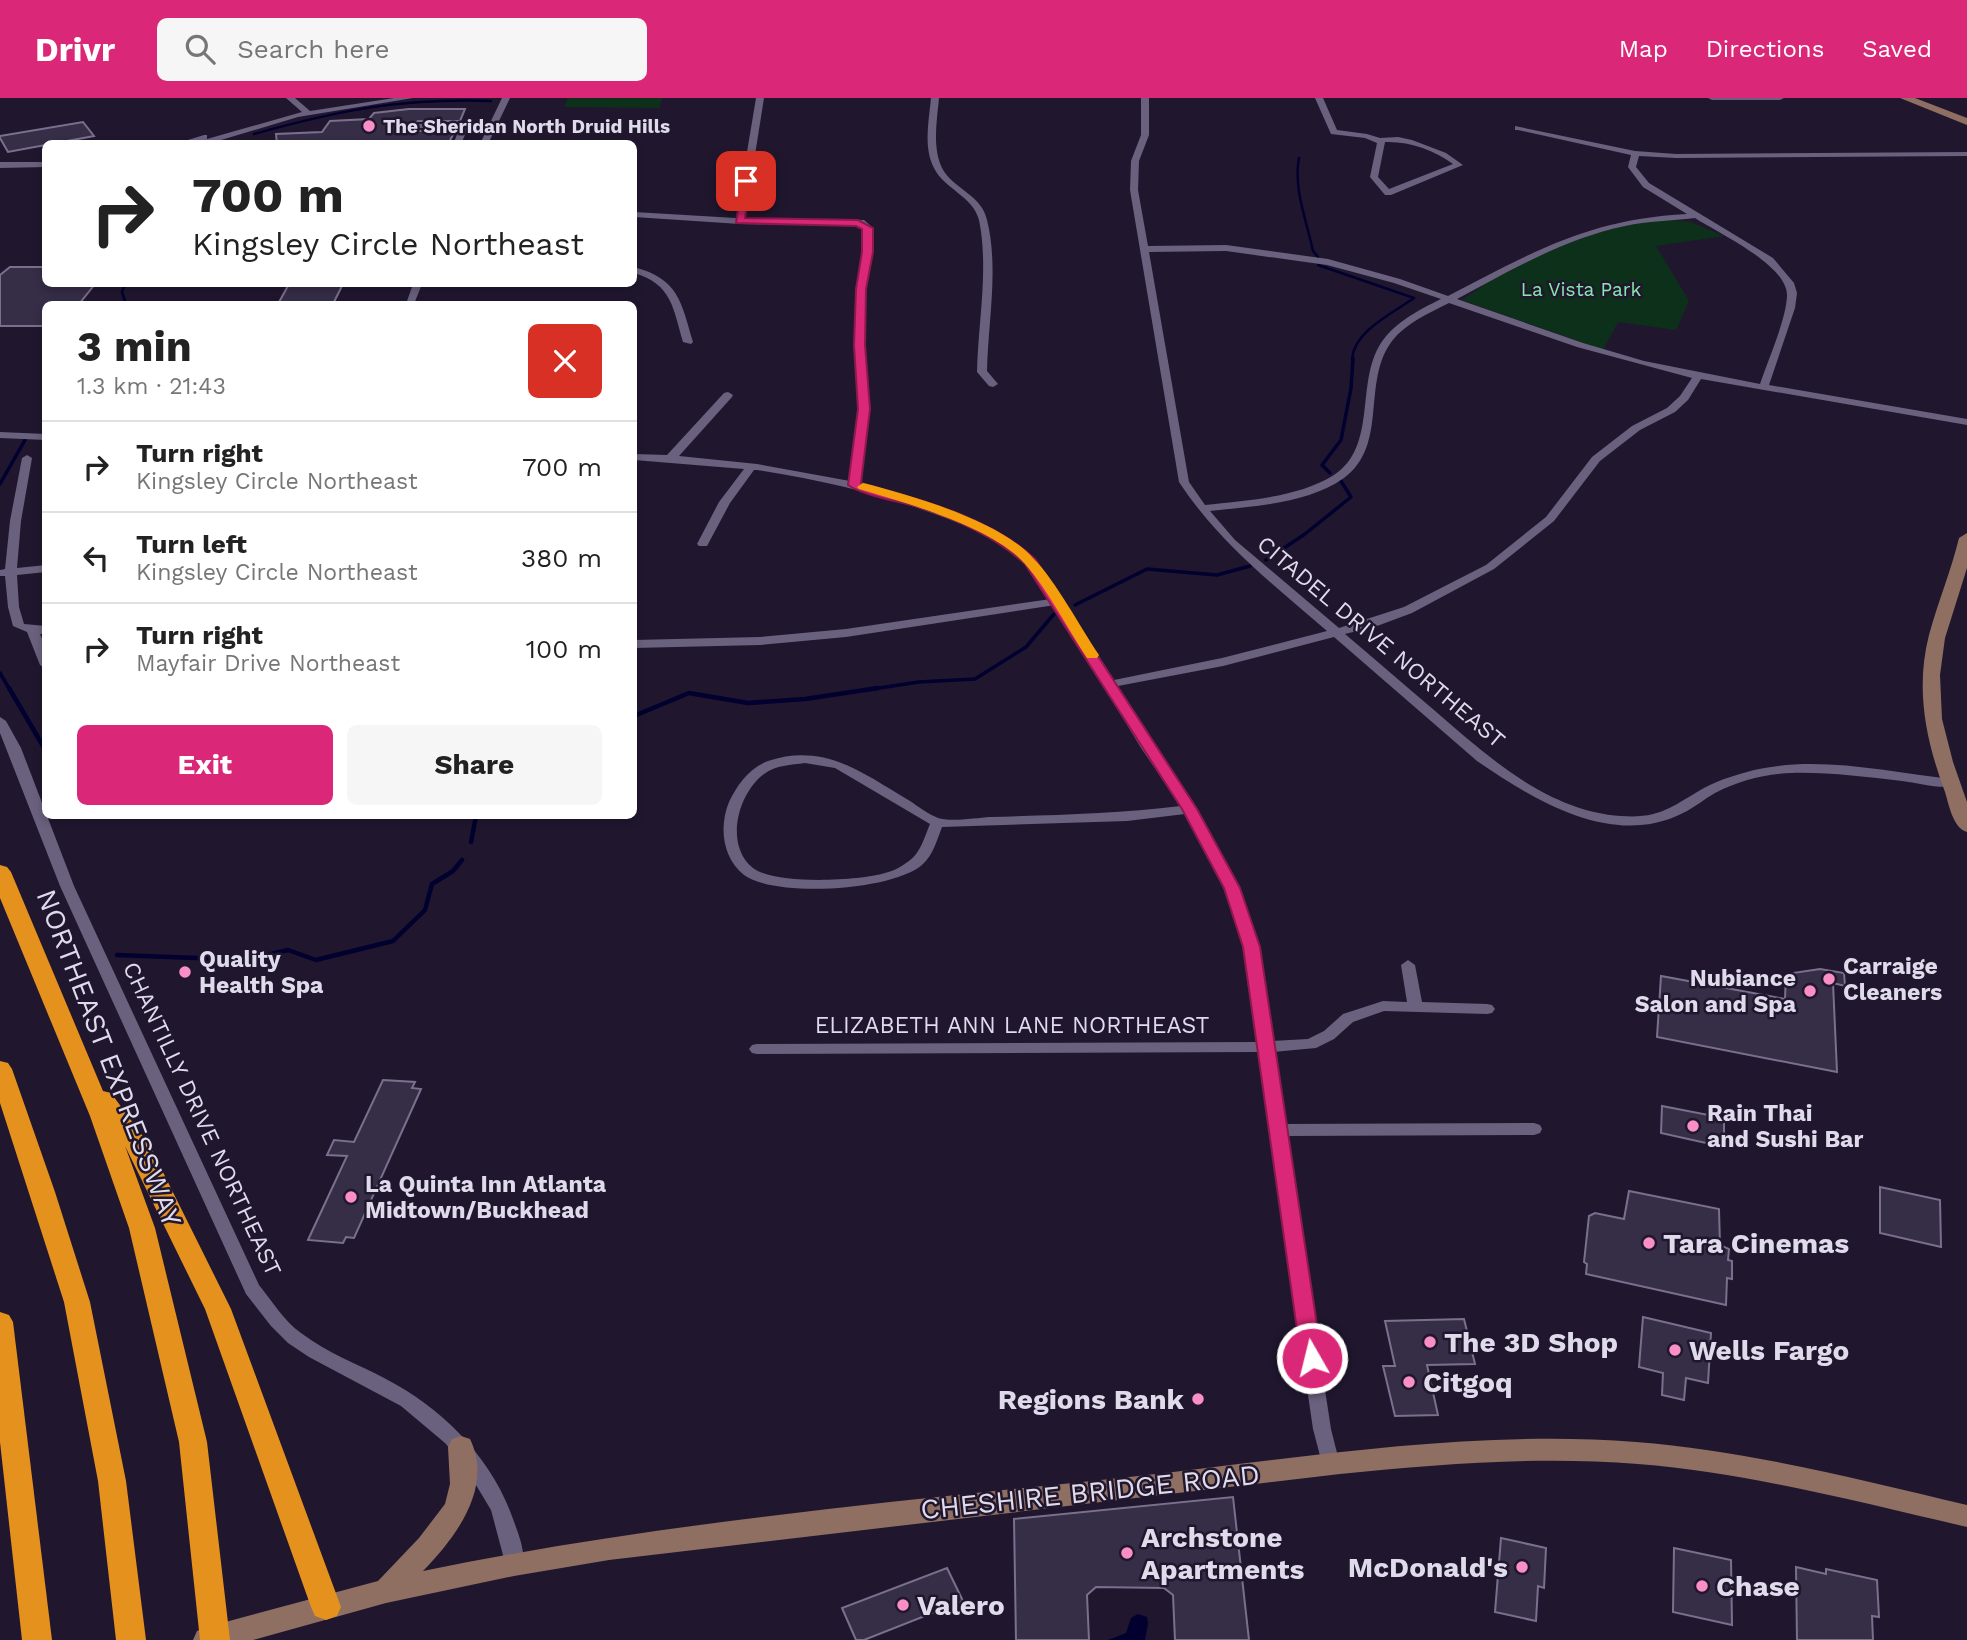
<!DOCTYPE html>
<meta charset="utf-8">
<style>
:root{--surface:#fff;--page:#f6f6f6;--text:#222;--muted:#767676;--line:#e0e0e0;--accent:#db2777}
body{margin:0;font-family:"Work Sans",sans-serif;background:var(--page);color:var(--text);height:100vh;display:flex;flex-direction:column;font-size:26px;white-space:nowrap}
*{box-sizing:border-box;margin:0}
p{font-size:23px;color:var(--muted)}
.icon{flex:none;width:38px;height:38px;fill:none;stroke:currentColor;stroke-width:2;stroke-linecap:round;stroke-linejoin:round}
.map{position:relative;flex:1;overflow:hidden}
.side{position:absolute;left:42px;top:203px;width:595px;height:518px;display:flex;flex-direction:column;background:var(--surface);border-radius:10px;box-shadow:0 4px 10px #0003}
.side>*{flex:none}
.hud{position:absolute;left:42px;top:42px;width:595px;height:147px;border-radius:10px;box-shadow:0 4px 10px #0003;background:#fff;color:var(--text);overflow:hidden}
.pin{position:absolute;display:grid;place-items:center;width:60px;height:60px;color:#fff;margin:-30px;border-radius:14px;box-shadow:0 4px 10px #0006}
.me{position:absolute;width:77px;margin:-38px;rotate:352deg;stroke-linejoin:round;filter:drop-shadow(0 0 5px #0008)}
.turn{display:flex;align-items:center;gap:24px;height:147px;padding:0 35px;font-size:32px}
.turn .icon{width:91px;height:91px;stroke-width:2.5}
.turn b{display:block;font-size:49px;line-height:60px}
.round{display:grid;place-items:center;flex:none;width:74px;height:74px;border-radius:10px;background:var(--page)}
.head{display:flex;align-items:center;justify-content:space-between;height:119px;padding:0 35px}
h1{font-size:42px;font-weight:700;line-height:52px}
.button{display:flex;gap:14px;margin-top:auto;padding:14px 35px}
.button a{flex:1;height:80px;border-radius:10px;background:var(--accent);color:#fff;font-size:28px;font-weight:700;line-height:80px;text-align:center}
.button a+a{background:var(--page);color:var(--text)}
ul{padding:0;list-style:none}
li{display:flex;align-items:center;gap:21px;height:91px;padding:0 35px;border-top:2px solid var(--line)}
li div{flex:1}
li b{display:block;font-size:26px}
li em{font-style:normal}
header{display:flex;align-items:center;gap:42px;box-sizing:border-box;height:98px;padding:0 35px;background:var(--accent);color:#fff}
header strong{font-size:33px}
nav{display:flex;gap:38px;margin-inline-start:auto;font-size:24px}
.search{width:490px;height:63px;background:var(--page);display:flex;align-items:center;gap:18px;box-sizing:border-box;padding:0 24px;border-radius:10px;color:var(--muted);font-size:26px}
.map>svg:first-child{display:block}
</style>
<header>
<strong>Drivr</strong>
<div class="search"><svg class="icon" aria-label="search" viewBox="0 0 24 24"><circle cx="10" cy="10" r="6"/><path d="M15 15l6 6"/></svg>Search here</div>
<nav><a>Map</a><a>Directions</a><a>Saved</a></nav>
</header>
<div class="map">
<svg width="1967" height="1542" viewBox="0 0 1967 1542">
<rect width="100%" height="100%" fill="#20172f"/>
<g fill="#0d301b">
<path d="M568,0H662L659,10L564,9Z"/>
<path d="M1671,122L1691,124L1724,138L1656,148L1689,203L1676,232L1618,224L1603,252L1462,202L1488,184L1564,145L1628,126Z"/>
</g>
<path fill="#01002e" d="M1138,1516L1147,1519L1148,1526L1145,1542H1108L1126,1535L1131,1520Z"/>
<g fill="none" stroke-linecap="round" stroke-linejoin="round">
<g stroke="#01002e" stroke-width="2.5">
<path d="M254,36C340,12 401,0 491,3"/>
<path d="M1299,60C1293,90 1307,124 1313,153L1318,159"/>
<path d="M1318,167L1414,200C1393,215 1354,233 1352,261"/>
<path d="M125,186L122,194L126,206"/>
</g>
<g stroke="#01002e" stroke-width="3.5">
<path d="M44,335L46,331"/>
<path d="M1330,375L1322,367L1341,342L1351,290L1353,260"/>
<path d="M0,386L25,342"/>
<path d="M1266,462L1305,436L1351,399L1341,383"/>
<path d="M1075,507L1147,471L1217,477L1250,468"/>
<path d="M0,575L10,592"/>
<path d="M866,592L919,584L975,581L1026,549L1054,516"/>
</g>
<g stroke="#01002e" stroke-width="4.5">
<path d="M9,590L46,653"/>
<path d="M634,618L689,595L748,605L805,601L878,590"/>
<path d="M471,744L476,718"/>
<path d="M117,857L222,861L259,859L288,852L316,862L393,843L425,812L432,786L453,773L462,762"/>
</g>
</g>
<g fill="#362d47" stroke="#7a708e" stroke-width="2">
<path d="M409,11H465L460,23H418L412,27L418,33H455L448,46H277L276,36L322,34L330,23L369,21L374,15Z"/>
<path d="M83,24L94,38L8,54L0,40V38Z"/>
<path d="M10,169H46V186H95L79,206H46V228H0V177Z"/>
<path d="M289,186H343L333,206H278Z"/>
<path d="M1820,871L1844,875L1845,888L1833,885L1837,974L1657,939L1661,878L1785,901L1786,876Z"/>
<path d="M383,982L415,984L412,990L421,991L354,1140L346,1139L343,1145L308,1142L347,1058L327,1057L334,1042L354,1044Z"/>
<path d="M1662,1008L1724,1020V1049L1661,1035Z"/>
<path d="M1880,1089L1940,1102L1941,1149L1880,1135Z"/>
<path d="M1629,1093L1719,1111L1720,1147L1729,1151L1728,1162L1732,1163V1181L1727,1180L1726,1207L1586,1176L1587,1166L1584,1164L1589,1118L1595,1115L1624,1121Z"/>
<path d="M1643,1219L1711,1235L1708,1285L1686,1280L1684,1302L1662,1297L1663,1275L1639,1269Z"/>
<path d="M1464,1221L1475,1266L1427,1267L1438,1317L1395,1318L1383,1268H1395L1385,1223Z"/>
<path d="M1233,1399L1249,1542H1175L1173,1497L1164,1490L1096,1489L1087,1497L1089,1542H1016L1014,1421Z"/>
<path d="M1501,1440L1546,1450L1544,1490L1538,1488L1536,1523L1495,1514Z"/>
<path d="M1674,1450L1731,1462L1732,1527L1673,1514Z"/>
<path d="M1796,1469L1826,1476V1471L1877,1482L1879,1519L1872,1518L1873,1542H1797Z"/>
<path d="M947,1470L963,1503L864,1542H856L842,1510Z"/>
</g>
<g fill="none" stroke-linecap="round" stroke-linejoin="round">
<g fill="#6a617e" fill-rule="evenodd">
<path d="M286,0H295L310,13L394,0H413L298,19L208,46H175L204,37H207V41L302,14Z"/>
<path d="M502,0H510L488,46H480L488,29L468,30L461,46H453L460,30H418L414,28L418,26L490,25Z"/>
<path d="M756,0H764L745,120L864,122L872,129V154L866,191L865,247L869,311L861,386C912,399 995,422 1033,460C1049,477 1061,498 1073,518C1087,539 1100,560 1114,582L1222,560L1327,533C1272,485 1220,446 1179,384L1130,92L1131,63L1141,37V0H1149V37L1139,63L1138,92L1148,148L1226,147L1328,161L1400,181L1448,198C1533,154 1589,121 1687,116L1643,89L1628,69L1631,57L1518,32H1515V28L1635,53L1676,56L1967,54V58L1676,60L1639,58L1636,69L1649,85L1773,160L1794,185L1797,195L1795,210L1769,287L1967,321V327L1701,281L1688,302L1675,314L1640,332L1600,363L1554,423L1494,471L1412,515L1377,528L1345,536C1375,561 1404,587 1434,612C1487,658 1547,713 1621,718C1661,721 1672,708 1704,690C1721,681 1741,675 1759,671C1821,658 1889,674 1950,681L1955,682L1957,685L1955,688C1939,691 1918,685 1902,683C1865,679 1828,674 1791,675C1765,676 1738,683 1715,695C1704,701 1694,710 1683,715C1613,751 1534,702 1477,663L1334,539L1223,568L1118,588L1155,650L1197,711L1242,800L1254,831L1272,943L1308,941L1324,933L1343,916L1383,903L1407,904L1401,867L1408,862L1415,867L1422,904L1487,906L1492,907L1495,911L1492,915L1487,916L1384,913L1353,924L1334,941L1316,950L1273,954L1284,1026L1534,1025L1540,1027L1542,1031L1540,1035L1534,1037L1286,1038L1331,1331L1340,1367L1338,1373L1331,1375L1324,1373L1313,1331L1258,954L757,956L752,955L749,951L752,947L757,946L1256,944L1240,831L1215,770L1185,716L1127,723L942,729C937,742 933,757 923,766C894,793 775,800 744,777C722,760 719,728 729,704C737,687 749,670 768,663C825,644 864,676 910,703C919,709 928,716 938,720C949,724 977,720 990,719C1054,717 1117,716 1181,708L1141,650L1055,507L846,539L760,547L634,550V542L760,539L846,531L1051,501C1040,484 1029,468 1014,455C993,439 967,428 943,419C882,396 821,382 757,372H754L730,405L707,448H699L697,446L719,404L744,371L634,362V356L667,357L724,295L728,294L733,297L732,299L679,358L757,366L850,383L859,311L855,247L856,191L862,154L864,130L862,128L740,126L634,119V114L736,120ZM1695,120C1718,135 1788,167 1787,198C1786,222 1768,262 1760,286L1644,263L1583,245L1457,201C1511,172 1564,141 1625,128C1648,123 1671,123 1695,120ZM1226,153L1327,167L1394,185L1441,201C1419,212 1395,224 1381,245C1355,285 1378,348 1334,377C1297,400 1247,402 1205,407L1189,384L1149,154ZM1449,205L1577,249L1692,280L1680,298L1667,310L1632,328L1592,359L1546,419L1486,467L1404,509L1339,530L1235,442L1210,413C1253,408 1307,406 1344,380C1389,347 1361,284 1392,243C1406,225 1429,215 1449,205ZM805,665L835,670L930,726C924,740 921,754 909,763C902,768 894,773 885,775C859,783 774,787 753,770C724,747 738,695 764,676C776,667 791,667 805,665Z"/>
<path d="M931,0H939C937,22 932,49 942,70C953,91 982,97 987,122C999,170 988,224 987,273L998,286L993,289L989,288L977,274C978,225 989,171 979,122C973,98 944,91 934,70C923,49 929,22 931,0Z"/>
<path d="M1315,0H1323L1337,32L1367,36L1380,40L1398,39L1412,42L1446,55L1463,67L1391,97H1385L1370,79L1377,45L1365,40L1331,36ZM1385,44C1409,43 1434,52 1453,66L1389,91L1378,79Z"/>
<path d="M1708,0H1784L1780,2H1712Z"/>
<path d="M0,64H46V69L0,70Z"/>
<path d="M634,169C679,181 681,204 693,244L691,246L683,244C673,210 672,186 634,175Z"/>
<path d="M413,186H422L414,206H406Z"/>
<path d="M0,334L46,336V342L0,340Z"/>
<path d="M27,357L32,360L21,423L17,470L46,467V474L17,477L19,509L24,526L46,528V536H40L46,550V571L40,567L27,534L13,528L8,509L5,478H0V472L5,471L10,423L22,360Z"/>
<path d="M0,619L6,623L21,650L74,788L259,1187C272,1203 284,1223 301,1235C327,1255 358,1266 386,1281C442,1310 492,1360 513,1421C518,1435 528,1458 521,1472L514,1475L507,1472L491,1412L464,1367L445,1345L401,1308L309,1259L288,1245L271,1228L246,1196L60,788L0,635Z"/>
</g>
<g fill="#8f6f61" fill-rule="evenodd">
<path d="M1900,0H1915L1967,20V27Z"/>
<path d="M1967,435V470L1945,540L1940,577L1942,621L1953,664L1967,704V734C1953,730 1949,707 1945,694C1926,643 1915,591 1929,537C1938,504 1951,473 1959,440Z"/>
<path d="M461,1338L470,1341C494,1390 455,1440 423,1473C656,1425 893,1404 1129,1379C1297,1361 1467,1331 1636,1344C1748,1353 1858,1381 1967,1407V1429C1858,1404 1749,1375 1638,1366C1539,1358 1439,1366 1340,1376L609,1462L514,1478L386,1505L253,1542H193L197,1533L207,1529L378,1483L419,1440L445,1406L450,1386L448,1349L452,1341Z"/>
</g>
<g fill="#e5911e" fill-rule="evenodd">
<path d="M0,767L7,769L11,774L103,993L111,995L150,1048L231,1211L341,1509L337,1518L326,1522L315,1518L311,1509L205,1211L125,1048L155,1130L207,1344L230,1542H200L179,1344L129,1130L90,1018L0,800Z"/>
<path d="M0,963L8,965L12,971L55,1094L90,1204L126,1383L146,1542H116L98,1383L64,1204L0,1005Z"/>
<path d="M0,1214L9,1217L13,1224L52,1542H22L0,1344Z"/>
</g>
</g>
<path fill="#db2777" stroke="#8e194d" stroke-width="2" d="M746,81L751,83L745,120L858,122L873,130V154L866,191L865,247L870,311L861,385C920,402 988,418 1035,461L1197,711L1240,790L1260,849L1322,1260L1319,1265L1312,1268L1304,1265L1301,1260L1243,849L1224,790L1182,711L1025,466C996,439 953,420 915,408C897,403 862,397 848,387L858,311L854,247L856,191L862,154V131L856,128L736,125L742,83Z"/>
<path fill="#f59e0b" d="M863,385C911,397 1000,423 1033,460C1056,483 1080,529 1099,557L1097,560H1087C1067,530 1049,493 1025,466C993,429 906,405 859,391L857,389Z"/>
<g fill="#fa8fc6" stroke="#20172f" stroke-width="2.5">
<circle cx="369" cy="28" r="7"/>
<circle cx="185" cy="874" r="7"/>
<circle cx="1829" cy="881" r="7"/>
<circle cx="1810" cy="893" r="7"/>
<circle cx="1693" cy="1028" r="7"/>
<circle cx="351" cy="1099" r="7"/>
<circle cx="1649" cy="1145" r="7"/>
<circle cx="1430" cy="1244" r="7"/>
<circle cx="1675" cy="1252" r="7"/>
<circle cx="1409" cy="1284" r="7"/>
<circle cx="1198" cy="1301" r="7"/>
<circle cx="1127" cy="1455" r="7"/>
<circle cx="1522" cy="1469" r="7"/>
<circle cx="1702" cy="1488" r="7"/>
<circle cx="903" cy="1507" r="7"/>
</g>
<g text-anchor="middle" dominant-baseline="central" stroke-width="5" stroke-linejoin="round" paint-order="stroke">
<g font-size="19" font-weight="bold" fill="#dfdbeb" stroke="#20172f" text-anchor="start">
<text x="383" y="28">The Sheridan North Druid Hills</text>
</g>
<g font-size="19" fill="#85e9a9" stroke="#20172f">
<text x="1581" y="191">La Vista Park</text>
</g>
<g font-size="23" fill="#dfdbeb" stroke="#20172f">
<text transform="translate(1381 544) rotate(40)">CITADEL DRIVE NORTHEAST</text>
<text x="1012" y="927">ELIZABETH ANN LANE NORTHEAST</text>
<text transform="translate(202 1021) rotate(65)">CHANTILLY DRIVE NORTHEAST</text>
</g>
<g font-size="23" font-weight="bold" fill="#dfdbeb" stroke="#20172f" text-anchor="start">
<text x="199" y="861">Quality<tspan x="199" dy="26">Health Spa</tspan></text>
<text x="1843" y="868">Carraige<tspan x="1843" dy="26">Cleaners</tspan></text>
<text x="1796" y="880" text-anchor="end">Nubiance<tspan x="1796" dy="26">Salon and Spa</tspan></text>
<text x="1707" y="1015">Rain Thai<tspan x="1707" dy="26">and Sushi Bar</tspan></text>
<text x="365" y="1086">La Quinta Inn Atlanta<tspan x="365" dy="26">Midtown/Buckhead</tspan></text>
</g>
<g font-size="28" fill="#dfdbeb" stroke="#20172f">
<text transform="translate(109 960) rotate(69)">NORTHEAST EXPRESSWAY</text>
<text transform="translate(1090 1394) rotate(-6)">CHESHIRE BRIDGE ROAD</text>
</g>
<g font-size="28" font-weight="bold" fill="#dfdbeb" stroke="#20172f" text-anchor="start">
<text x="1663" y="1145">Tara Cinemas</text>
<text x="1444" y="1244">The 3D Shop</text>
<text x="1689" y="1252">Wells Fargo</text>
<text x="1423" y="1284">Citgoq</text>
<text x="1184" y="1301" text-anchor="end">Regions Bank</text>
<text x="1141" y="1439">Archstone<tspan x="1141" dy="32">Apartments</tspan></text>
<text x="1508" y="1469" text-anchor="end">McDonald's</text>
<text x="1716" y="1488">Chase</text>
<text x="917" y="1507">Valero</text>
</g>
</g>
</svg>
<div class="pin" style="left:746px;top:83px;background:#d93025"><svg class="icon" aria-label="arrive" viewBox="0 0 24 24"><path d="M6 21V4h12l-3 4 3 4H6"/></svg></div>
<svg class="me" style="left:1312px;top:1260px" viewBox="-20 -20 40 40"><circle r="17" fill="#db2777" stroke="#fff" stroke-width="3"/><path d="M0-11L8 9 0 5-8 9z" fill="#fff"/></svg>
<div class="hud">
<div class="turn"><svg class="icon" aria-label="right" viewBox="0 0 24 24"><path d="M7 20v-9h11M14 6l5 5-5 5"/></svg><div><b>700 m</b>Kingsley Circle Northeast</div></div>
</div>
<section class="side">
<div class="head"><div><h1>3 min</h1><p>1.3 km · 21:43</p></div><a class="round" style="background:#d93025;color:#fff"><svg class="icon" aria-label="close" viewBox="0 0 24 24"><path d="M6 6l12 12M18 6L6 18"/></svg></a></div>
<ul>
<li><svg class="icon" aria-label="right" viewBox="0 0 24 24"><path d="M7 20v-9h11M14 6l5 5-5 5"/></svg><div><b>Turn right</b><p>Kingsley Circle Northeast</p></div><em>700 m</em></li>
<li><svg class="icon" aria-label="left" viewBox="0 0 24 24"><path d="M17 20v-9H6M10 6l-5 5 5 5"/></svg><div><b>Turn left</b><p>Kingsley Circle Northeast</p></div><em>380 m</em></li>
<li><svg class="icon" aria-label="right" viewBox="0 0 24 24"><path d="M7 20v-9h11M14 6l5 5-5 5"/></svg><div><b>Turn right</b><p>Mayfair Drive Northeast</p></div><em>100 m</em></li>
</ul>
<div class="button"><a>Exit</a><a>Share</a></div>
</section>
</div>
